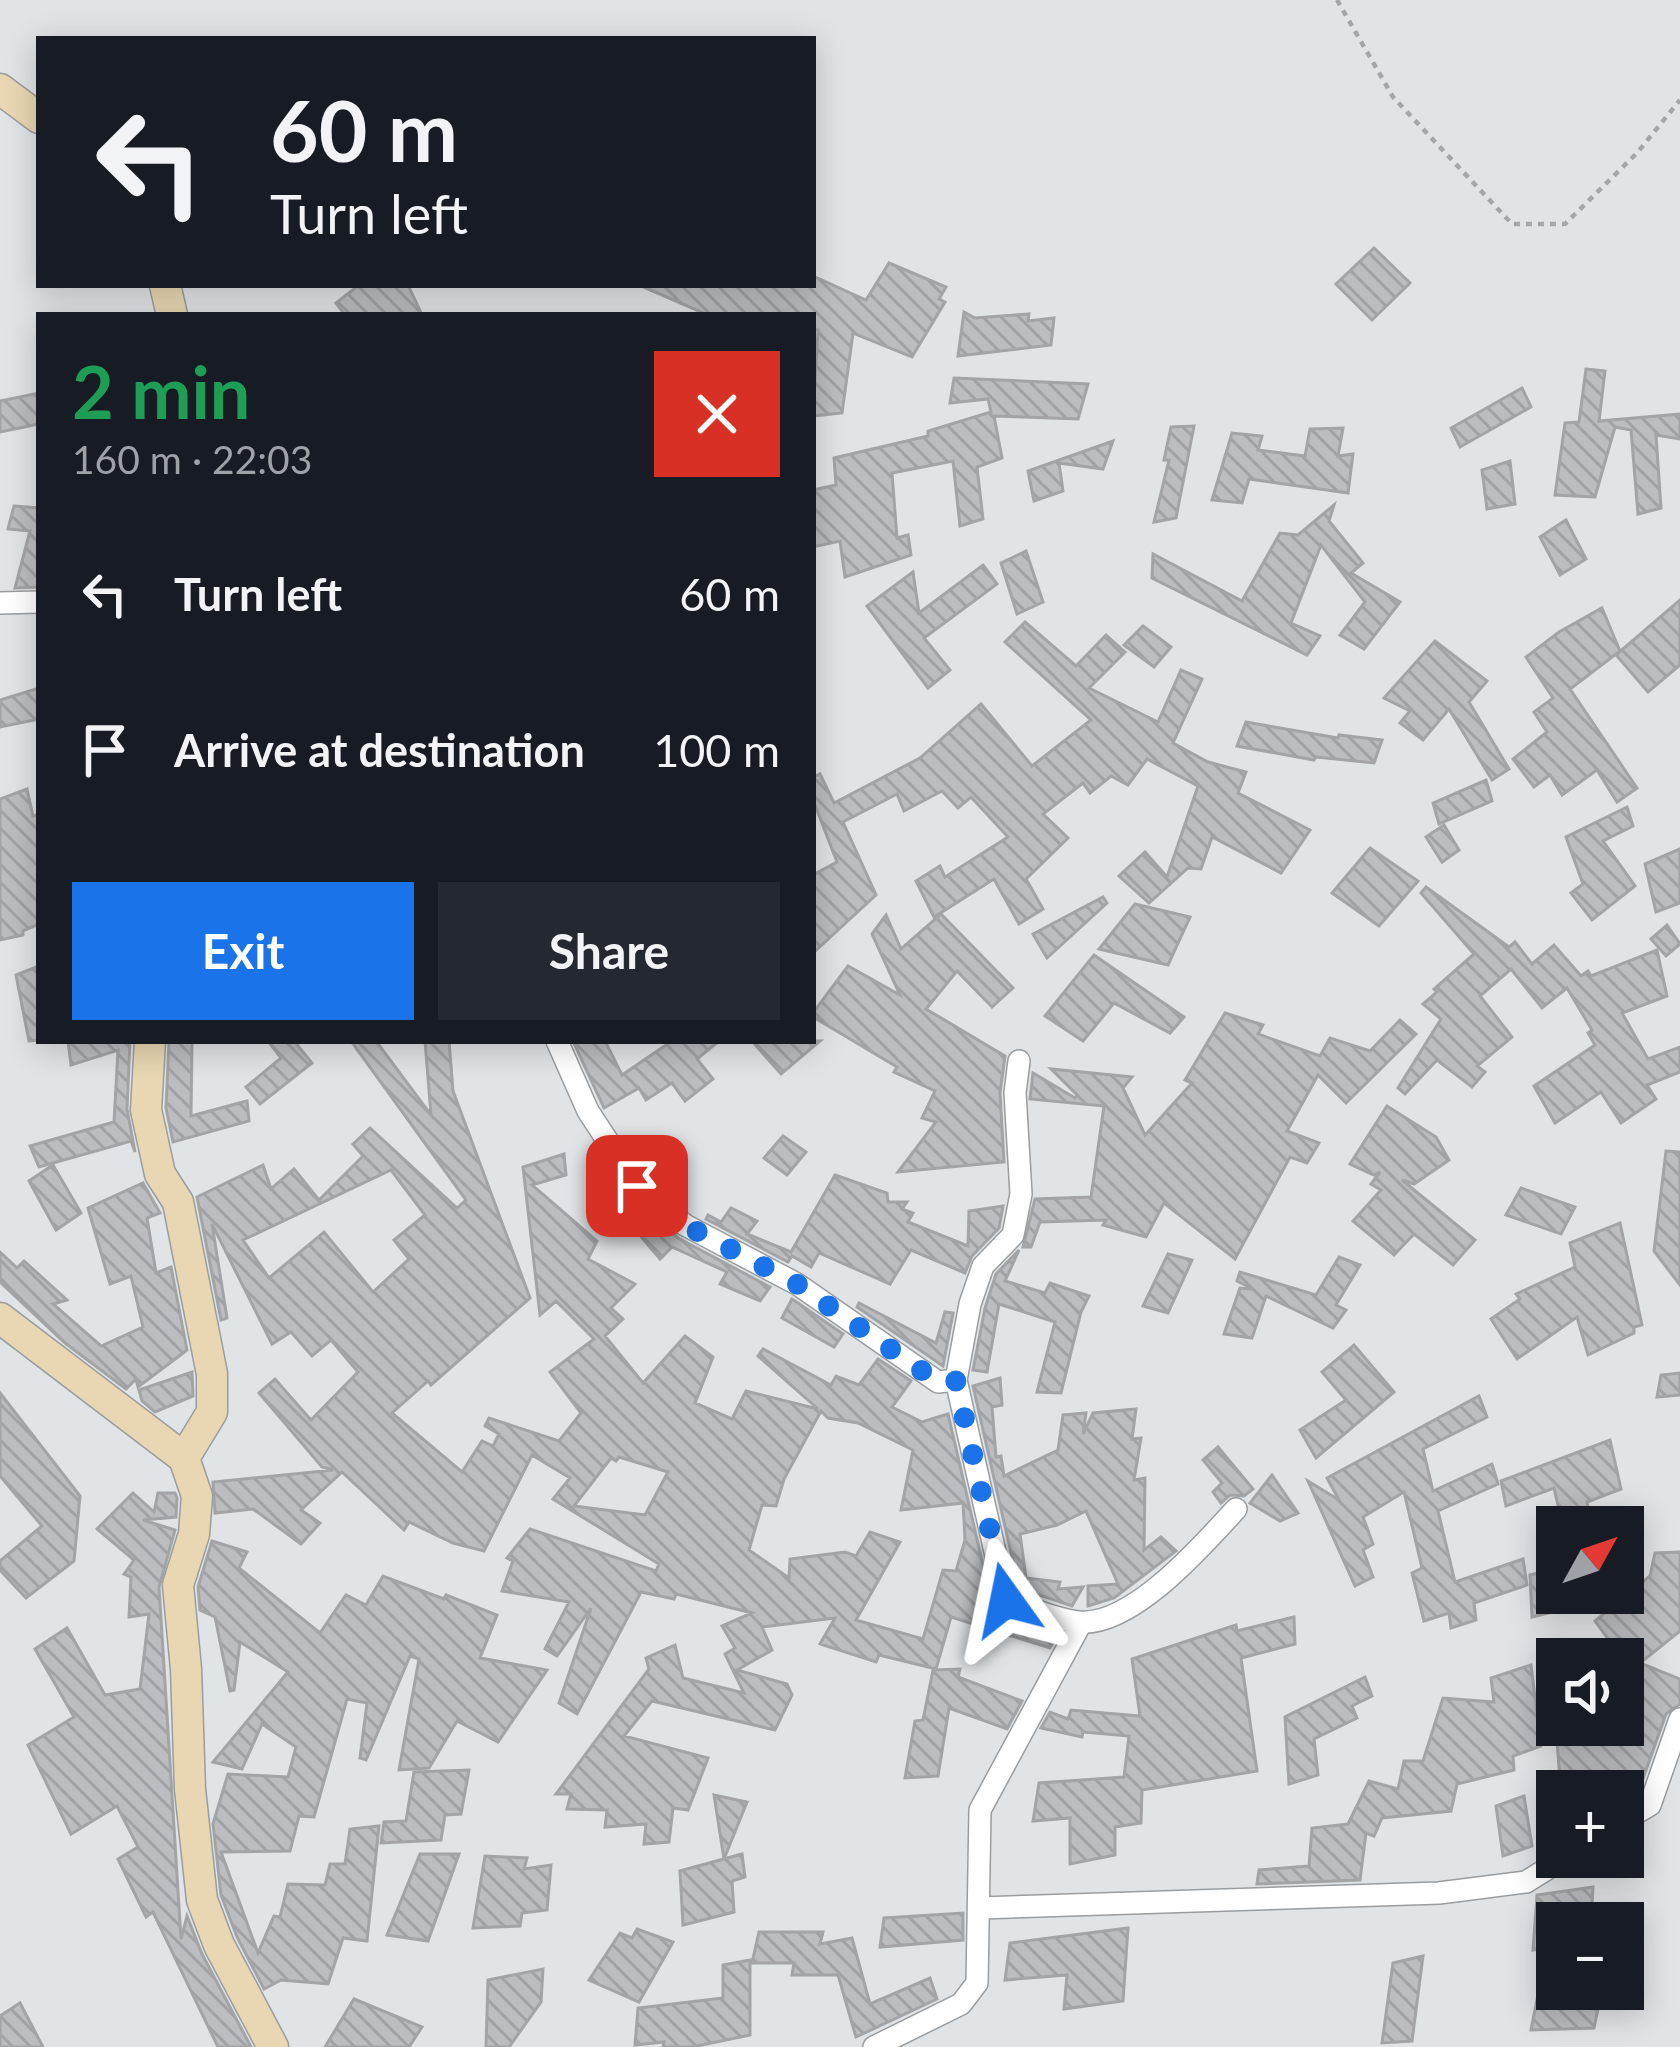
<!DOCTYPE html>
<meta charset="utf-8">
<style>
:root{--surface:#171b24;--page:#242831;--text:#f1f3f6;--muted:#9ea1a6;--accent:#1a73e8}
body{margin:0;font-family:Lato,sans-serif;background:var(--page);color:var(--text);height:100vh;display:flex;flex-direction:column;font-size:45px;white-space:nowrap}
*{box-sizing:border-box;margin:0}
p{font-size:39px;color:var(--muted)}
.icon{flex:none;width:66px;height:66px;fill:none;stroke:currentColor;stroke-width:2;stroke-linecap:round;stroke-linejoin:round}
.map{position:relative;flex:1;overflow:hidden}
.side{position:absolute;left:36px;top:312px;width:780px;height:732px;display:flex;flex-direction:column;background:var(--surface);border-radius:0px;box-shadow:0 6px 30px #0003}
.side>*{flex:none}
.top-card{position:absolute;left:36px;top:36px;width:780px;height:252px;border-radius:0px;box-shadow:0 6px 30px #0003;background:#171b24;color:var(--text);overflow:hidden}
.needle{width:78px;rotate:50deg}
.tools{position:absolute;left:1536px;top:1506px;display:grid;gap:24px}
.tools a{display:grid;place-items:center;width:108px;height:108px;border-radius:0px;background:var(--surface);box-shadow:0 6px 30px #0003;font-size:60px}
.pin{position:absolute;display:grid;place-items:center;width:102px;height:102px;color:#fff;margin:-51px;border-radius:24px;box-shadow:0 6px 18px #0006}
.me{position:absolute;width:132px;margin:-66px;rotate:348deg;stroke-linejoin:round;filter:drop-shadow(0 0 9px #0008)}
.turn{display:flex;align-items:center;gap:42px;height:252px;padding:0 36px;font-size:54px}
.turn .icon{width:156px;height:156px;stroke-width:2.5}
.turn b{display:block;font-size:84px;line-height:102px}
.round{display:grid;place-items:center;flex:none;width:126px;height:126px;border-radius:0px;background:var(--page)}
.summary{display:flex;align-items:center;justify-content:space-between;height:204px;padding:0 36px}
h1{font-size:72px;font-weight:700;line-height:90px;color:#1e9e55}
.action{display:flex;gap:24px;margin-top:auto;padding:24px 36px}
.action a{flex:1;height:138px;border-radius:0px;background:var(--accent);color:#fff;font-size:48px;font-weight:700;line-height:138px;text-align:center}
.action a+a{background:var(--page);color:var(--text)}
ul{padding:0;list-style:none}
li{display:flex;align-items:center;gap:36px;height:156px;padding:0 36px}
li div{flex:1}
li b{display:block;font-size:45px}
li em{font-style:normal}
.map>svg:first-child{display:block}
</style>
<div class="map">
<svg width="1680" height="2047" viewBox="0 0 1680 2047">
<defs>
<pattern id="building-back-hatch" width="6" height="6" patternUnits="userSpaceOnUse" patternTransform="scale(3)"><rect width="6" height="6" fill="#bbbdc0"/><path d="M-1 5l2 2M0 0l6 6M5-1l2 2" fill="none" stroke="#a0a2a5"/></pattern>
</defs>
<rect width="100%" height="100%" fill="#e1e4e6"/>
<g fill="url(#building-back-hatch)" stroke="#a2a4a6" stroke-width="3" fill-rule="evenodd">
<path d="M1374,248L1410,283L1372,320L1336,284Z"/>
<path d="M889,263L946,287L939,299L945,302L912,357L853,333L842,413L813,416L818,330L813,329V315H708L639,285H813V276L866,300Z"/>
<path d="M359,285H408L422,315H345L336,303Z"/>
<path d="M964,312L975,318L1029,314L1028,321L1054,318L1051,345L958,356Z"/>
<path d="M1586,369L1605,371L1599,421L1680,414V439L1656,435L1661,508L1638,514L1631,430L1615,427L1595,497L1555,495L1565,423L1579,422Z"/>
<path d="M954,378L1088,384L1078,419L994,416L1002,458L977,467L983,519L960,526L953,461L892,473L897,538L908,535L911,555L845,577L840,541L813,547V490L836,485L834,458L928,436V431L991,412L988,399L950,403Z"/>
<path d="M1522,388L1531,407L1460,447L1451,428Z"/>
<path d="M39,393V424L0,432V401Z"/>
<path d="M1194,426L1176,518L1154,522L1169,460H1164L1171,427Z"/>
<path d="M1343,428L1338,456L1353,454L1348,493L1249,479L1242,503L1212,500L1232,433L1262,436L1258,450L1305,456L1310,429Z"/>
<path d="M1113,441L1103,469L1059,463L1063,491L1034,501L1028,471Z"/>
<path d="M1510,461L1515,504L1487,509L1482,470Z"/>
<path d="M1334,505L1329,521L1363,563L1351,573L1400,602L1364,649L1340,635L1365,602L1321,545L1291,623L1320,636L1307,655L1152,578L1153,554L1242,601L1280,533L1298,535Z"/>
<path d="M14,506L39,508V587L15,588L30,531L8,529Z"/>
<path d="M1566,520L1586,559L1560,575L1540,537Z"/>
<path d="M1026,551L1043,602L1017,614L1001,563Z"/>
<path d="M983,565L997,584L924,638L950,670L928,688L867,606L913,572L919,613Z"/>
<path d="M1680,600V665L1648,692L1616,655Z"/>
<path d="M1602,608L1620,651L1570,689L1637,788L1617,802L1597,770L1562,795L1550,775L1534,787L1513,759L1547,732L1534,712L1553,698L1526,657L1559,632Z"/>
<path d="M1025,622L1076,666L1106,635L1125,652L1089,688L1158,722L1181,670L1202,679L1173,743L1208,762L1246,772L1238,793L1310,830L1281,873L1212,837L1201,869L1188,868L1149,903L1119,876L1145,852L1167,877L1198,786L1147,759L1128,785L1111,776L1090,793L1083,783L1043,814L1068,838L1026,879L1043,909L1019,924L994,879L934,917L916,881L940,866L945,877L1008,837L971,797L958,808L942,791L904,811L897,794L843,822L876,895L813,953V875L837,862L813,800V777L820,774L834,803L920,758L981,704L1032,766L1091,720L1005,642Z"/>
<path d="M1143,626L1171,647L1154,667L1124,645Z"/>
<path d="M1435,641L1487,681L1469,702L1509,769L1492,780L1449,709L1423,740L1400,723L1410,711L1384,698Z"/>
<path d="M39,688V719L0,727V700Z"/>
<path d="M1246,722L1338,738L1339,735L1382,740L1374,763L1316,757L1314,760L1237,746Z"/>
<path d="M1486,780L1492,801L1439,824L1433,803Z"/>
<path d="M27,789L33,816L39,814V924L23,931V935L0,940V799Z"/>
<path d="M1627,807L1633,826L1603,841L1635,886L1592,920L1571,893L1583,884L1566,837Z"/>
<path d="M1444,825L1459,850L1442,862L1426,837Z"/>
<path d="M1370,848L1418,881L1379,926L1332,893Z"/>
<path d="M1680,849V903L1656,912L1645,864Z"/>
<path d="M1426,887L1509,947L1515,942L1532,964L1554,945L1581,976L1588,971L1591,976L1657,950L1667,996L1622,1013L1648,1059L1680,1047V1072L1647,1085L1656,1099L1621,1123L1601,1092L1555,1123L1534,1086L1595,1045L1588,1033L1592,1030L1567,988L1542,1008L1511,969L1480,996L1512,1037L1477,1066L1485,1072L1472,1087L1437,1060L1405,1094L1398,1088L1441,1019L1423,1004L1437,992L1434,989L1474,954L1421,893Z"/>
<path d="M1103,897L1107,903L1047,958L1033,934Z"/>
<path d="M1135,904L1190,917L1168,965L1099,949Z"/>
<path d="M941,914L1013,988L992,1007L957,971L926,1009L1005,1056L1000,1093L1004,1162L898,1172L936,1122L922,1118L935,1091L894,1072L897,1067L813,1017V1013L848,966L900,995L872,934L886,915L901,949Z"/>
<path d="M1667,925L1680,944L1666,956L1651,939Z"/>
<path d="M1094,955L1184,1017L1170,1033L1114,1003L1083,1041L1045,1016Z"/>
<path d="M39,966V1040L29,1041L16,975Z"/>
<path d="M1225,1013L1263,1025L1258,1034L1320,1056L1330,1038L1370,1051L1400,1020L1416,1034L1346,1103L1318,1075L1287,1131L1319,1143L1307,1163L1290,1157L1235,1259L1164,1203L1146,1237L1103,1225L1106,1220L1040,1222L1031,1247H1023L1035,1199L1091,1197L1104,1106L1030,1099L1033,1073L1075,1098L1077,1095L1051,1069L1132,1077L1123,1088L1145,1135L1192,1083L1185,1080Z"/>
<path d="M68,1041H130L127,1109L135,1152L131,1141L39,1167L30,1146L114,1122L118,1050L71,1065Z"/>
<path d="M169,1041H192L191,1116L247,1101L249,1121L173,1142L166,1108Z"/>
<path d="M268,1041H294L312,1063L260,1104L246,1087L281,1058Z"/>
<path d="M351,1041H376L431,1115L425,1041H449L453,1091L530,1298L431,1385L428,1381L392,1413L462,1472L482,1441L493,1446L499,1434L485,1426L489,1418L559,1441L581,1413L550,1372L594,1339L556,1301L540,1315L523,1167L564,1154L566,1175L532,1185L597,1241L588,1259L635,1284L611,1308L623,1319L605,1336L643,1383L685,1336L713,1357L695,1403L732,1419L746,1391L818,1409L758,1356L763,1349L831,1385L836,1376L859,1385L878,1359L911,1381L892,1407L922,1422L948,1414L992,1604L1001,1614L1058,1633L1050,1648L951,1617L936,1669L879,1655L876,1662L820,1644L835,1618L762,1627L772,1650L737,1670L787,1684L792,1695L775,1730L652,1701L624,1736L708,1758L688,1810L673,1808L669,1842L644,1844L646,1824L605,1827L607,1810L567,1809L571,1794H556L649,1669L646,1658L675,1645L683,1678L744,1693L725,1654L735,1648L722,1626L752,1613L676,1594L674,1599L641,1592L577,1714L559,1703L591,1608L557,1656L545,1649L569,1602L502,1591L513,1561L507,1558L530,1529L656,1571L659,1564L553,1499L570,1478L532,1455L484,1551L453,1543L409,1522L404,1530L342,1472L301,1510L320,1523L301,1544L253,1509L215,1513L213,1482L333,1470L322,1467L259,1393L275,1379L311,1420L358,1372L331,1340L312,1356L291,1332L272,1344L212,1224L227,1318L221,1320L197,1197L263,1165L271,1189L294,1169L319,1200L363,1156L353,1144L370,1128L457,1208L466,1200ZM391,1170L425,1215L394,1240L409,1259L373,1292L324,1232L269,1278L243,1240ZM821,1411L828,1418L858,1423L913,1450L901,1510L963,1503L965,1540L956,1571L943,1570L923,1639L856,1620L900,1542L870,1532L856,1556L845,1552L790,1559L789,1578L749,1550L762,1505L776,1506L784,1479ZM619,1457L668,1472L645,1515L574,1506L611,1458L616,1461Z"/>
<path d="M573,1041H605L622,1075L672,1041H719L697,1059L713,1079L685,1101L672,1083L646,1100L639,1088L604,1108Z"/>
<path d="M752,1041H820L781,1074Z"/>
<path d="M1387,1106L1436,1137L1449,1160L1414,1184L1402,1180L1475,1240L1453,1265L1414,1234L1394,1255L1353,1221L1381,1190L1371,1184L1380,1172L1374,1175L1350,1164Z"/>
<path d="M783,1136L806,1152L787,1175L764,1158Z"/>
<path d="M645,1141L657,1155L672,1142L686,1159L661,1178L679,1201L648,1176L633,1152Z"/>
<path d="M1666,1151L1680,1152V1285L1654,1251Z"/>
<path d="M53,1165L81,1213L56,1230L29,1181Z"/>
<path d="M835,1175L887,1193L888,1202H907L902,1209L913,1213L908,1222L968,1246L969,1211L1003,1206L999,1228L972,1256L965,1273L911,1250L890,1284L819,1253L811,1267L792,1256L788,1262L706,1219L708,1215L721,1222L731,1208L757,1221L747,1234L791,1252Z"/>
<path d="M143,1183L160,1213L147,1218L156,1273L171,1267L187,1350L138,1387L136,1379L126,1389L65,1343L0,1282V1252L17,1268L24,1261L67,1300L53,1304L101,1346L143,1327L131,1276L110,1284L88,1208Z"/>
<path d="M1521,1188L1575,1207L1561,1234L1506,1215Z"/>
<path d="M623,1191L678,1238L770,1287L760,1301L720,1284L727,1272L672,1247L660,1259L611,1201Z"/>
<path d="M1620,1223L1642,1325L1634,1327V1333L1588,1355L1577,1317L1517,1359L1491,1319L1520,1299L1516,1294L1575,1267L1570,1243Z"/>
<path d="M1019,1250L1005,1281L1045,1293L1050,1283L1089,1296L1081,1312L1061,1393L1037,1392L1055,1322L999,1304L987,1372L973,1370L985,1308L996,1274Z"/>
<path d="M1168,1254L1192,1260L1168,1313L1143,1306Z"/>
<path d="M1339,1257L1360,1265L1336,1305L1346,1310L1333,1328L1266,1296L1252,1338L1224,1334L1240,1288L1253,1289L1237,1281L1240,1272L1316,1295Z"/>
<path d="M792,1299L843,1334L834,1347L782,1318Z"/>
<path d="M859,1303L936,1343L945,1312L953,1313L943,1366L857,1307Z"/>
<path d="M1354,1345L1394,1392L1316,1458L1300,1430L1346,1400L1322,1372Z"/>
<path d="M192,1372L193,1396L155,1412L142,1401L139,1390Z"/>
<path d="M1680,1373V1395L1657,1397L1661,1375Z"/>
<path d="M1000,1378L1002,1405L992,1407L996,1457L1001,1456L1004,1476L1058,1450L1063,1415L1086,1413L1083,1434L1093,1413L1136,1409L1132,1439L1141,1438L1134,1480L1145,1478L1144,1550L1161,1537L1176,1551L1114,1598L1088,1606V1586L1118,1584L1086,1511L1057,1525L1020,1534L1026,1578L1060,1582L1058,1589L1083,1587L1072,1606L1019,1588L973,1386Z"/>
<path d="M0,1393L80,1496L74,1561L26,1598L0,1570V1561L42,1526L0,1476Z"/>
<path d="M1479,1396L1487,1417L1423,1449L1433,1491L1492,1464L1498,1484L1438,1511L1455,1582L1523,1559L1527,1585L1474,1603L1476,1620L1451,1628L1449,1613L1424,1621L1412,1573L1422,1568L1404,1492L1363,1517L1373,1544L1363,1550L1373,1577L1355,1586L1308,1481L1339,1500L1327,1478Z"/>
<path d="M1610,1440L1621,1489L1587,1502L1592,1527H1563L1554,1488L1506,1506L1501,1481Z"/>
<path d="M1218,1447L1253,1489L1244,1496L1230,1495L1221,1503L1213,1492L1222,1483L1203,1460Z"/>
<path d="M1272,1475L1298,1513L1280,1521L1250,1503Z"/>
<path d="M133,1493L154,1512L158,1493H175L177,1498L176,1517L143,1520L175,1530L159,1587L181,1939L187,1916L202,1954L251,2047H218L153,1912L146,1917L118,1859L138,1847L117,1806L71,1834L28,1745L74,1717L35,1649L67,1628L105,1695L140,1689L149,1614L129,1617L131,1577L124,1574L134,1560L97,1529Z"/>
<path d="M212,1541L247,1552L239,1568L320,1633L346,1595L366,1605L383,1576L444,1599L446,1595L497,1615L480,1658L547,1670L498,1742L457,1721L429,1768L399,1770L419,1659L410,1656L366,1760L360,1758L367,1703L347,1699L314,1817L299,1816L290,1851L221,1852L258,1953L274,1916L280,1917L288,1884L325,1885L330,1864H345L350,1829L379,1826L367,1941L343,1938L328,1984L281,1980L264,1989L237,1937L221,1895L213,1824L228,1774L288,1777L296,1747L262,1724L242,1769L213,1762L288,1672L240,1642L234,1690L230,1691L215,1617L200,1610L198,1587Z"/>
<path d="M1680,1552V1631L1640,1663L1680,1679V1704L1666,1714L1640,1787L1624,1786L1623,1791H1561L1557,1742L1623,1725V1715L1633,1699L1623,1684V1659L1595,1621L1650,1576L1655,1553Z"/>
<path d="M1554,1569L1556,1611L1532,1617L1530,1575Z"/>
<path d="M1294,1617L1295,1644L1241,1658L1257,1771L1142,1790L1141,1823L1115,1827V1855L1070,1864V1818L1033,1821L1039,1783L1124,1777L1129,1736L1083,1732L1082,1737L1041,1728L1050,1712L1068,1719L1071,1710L1140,1716L1132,1659L1236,1625L1237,1631Z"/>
<path d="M1531,1665L1541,1746L1513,1756L1514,1770L1457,1784L1451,1811L1382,1818L1374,1836L1366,1833L1360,1880L1257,1884L1259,1870L1309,1866L1312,1828L1348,1824L1369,1781L1398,1789L1404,1761H1423L1443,1698L1494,1702L1491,1678Z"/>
<path d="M960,1669L958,1677L1022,1701L1007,1729L949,1708L938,1776L905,1778L915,1721L923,1720L933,1670Z"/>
<path d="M1365,1677L1372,1696L1352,1706L1357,1718L1314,1739L1318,1775L1289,1784L1285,1717Z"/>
<path d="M469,1770L461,1814L445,1815L441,1840L381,1843L384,1822L406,1821L414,1772Z"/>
<path d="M714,1795L747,1802L724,1859Z"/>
<path d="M1524,1796L1532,1846L1503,1856L1496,1806Z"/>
<path d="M420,1854H459L428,1941L387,1935Z"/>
<path d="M742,1854L745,1877L732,1881L734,1912L683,1925L680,1871Z"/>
<path d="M485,1856L527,1858L524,1869L551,1865L547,1910L522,1913L520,1926L473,1928Z"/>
<path d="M1593,1887L1591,1923H1557V1947L1533,1950L1537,1895Z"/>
<path d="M963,1913V1940L880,1947L884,1918Z"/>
<path d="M1128,1928L1123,2001L1064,2009L1067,1975L1005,1980L1010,1943Z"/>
<path d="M637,1929L673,1942L639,2002L589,1980L620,1933L632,1938Z"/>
<path d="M759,1932H823L820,1944L852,1938L870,2004L930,1978L937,1999L856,2037L838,1975H792L794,1963H752Z"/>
<path d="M1547,1949L1557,1950V1989H1602L1594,2028L1531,2030Z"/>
<path d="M1423,1956L1412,2041L1382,2043L1393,1963Z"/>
<path d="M750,1960V2035L692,2047H663L664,2042L635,2045L638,2008L723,1998V1965Z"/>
<path d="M543,1969L541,2002L509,2047H486L488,1980Z"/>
<path d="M354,1999L422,2027L409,2047H325Z"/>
<path d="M20,2003L43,2047H0V2016Z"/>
</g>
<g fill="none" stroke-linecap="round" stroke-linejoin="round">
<g stroke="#9a9d9f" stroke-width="24">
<g id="street">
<path d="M0,603L39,602"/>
<path d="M557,1041L588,1111L637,1186L685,1225L797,1284L938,1382L956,1380"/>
<path d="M1019,1061L1015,1093L1021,1194L1013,1235L983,1266L970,1304L956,1380L1006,1600C1029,1607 1055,1620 1079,1622C1132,1627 1203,1545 1236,1509"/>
<path d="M1623,1821L1650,1805L1680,1719"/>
<path d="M980,1908L1439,1893L1526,1882L1566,1857"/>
<path d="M874,2047L961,2004L977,1983L980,1810L1081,1623"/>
</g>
</g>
<g stroke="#9a9d9f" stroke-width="33">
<g id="secondary">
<path d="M0,89L39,118"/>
<path d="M165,285L172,315"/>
<path d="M150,1041L146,1110L160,1174L178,1202L212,1374V1412L184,1458"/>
<path d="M0,1318L184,1458L197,1496L194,1534L178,1585L186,1669L190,1789L202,1900L219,1945L273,2047"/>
</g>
</g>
<path stroke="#a4a6a8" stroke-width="4.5" stroke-dasharray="6 6" stroke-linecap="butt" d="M1337,0L1393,97L1512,224H1565L1637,153L1680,100"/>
<use href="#street" stroke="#fff" stroke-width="21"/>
<use href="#secondary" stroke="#e8d7b2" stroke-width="30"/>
</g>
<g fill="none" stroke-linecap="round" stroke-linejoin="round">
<path stroke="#1a73e8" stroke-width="21" stroke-dasharray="0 37.8" d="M637,1186L685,1225L797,1284L938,1382L956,1381L1006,1600"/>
</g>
</svg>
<div class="tools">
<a><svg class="needle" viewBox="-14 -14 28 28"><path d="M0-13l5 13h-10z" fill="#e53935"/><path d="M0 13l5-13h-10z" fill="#9ea1a6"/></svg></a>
<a><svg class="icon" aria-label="sound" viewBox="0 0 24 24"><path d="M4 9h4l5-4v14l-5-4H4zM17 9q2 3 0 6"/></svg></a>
<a>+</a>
<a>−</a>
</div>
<div class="pin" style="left:637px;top:1186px;background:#d93025"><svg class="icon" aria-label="arrive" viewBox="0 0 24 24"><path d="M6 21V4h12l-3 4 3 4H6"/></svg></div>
<svg class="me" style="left:1006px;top:1600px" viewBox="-20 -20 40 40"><path d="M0-17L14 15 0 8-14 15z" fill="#1a73e8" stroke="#fff" stroke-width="4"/></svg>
<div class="top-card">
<div class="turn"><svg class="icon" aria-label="left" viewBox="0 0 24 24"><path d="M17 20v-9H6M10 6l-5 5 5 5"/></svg><div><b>60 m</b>Turn left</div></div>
</div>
<section class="side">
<div class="summary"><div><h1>2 min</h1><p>160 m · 22:03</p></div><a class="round" style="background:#d93025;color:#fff"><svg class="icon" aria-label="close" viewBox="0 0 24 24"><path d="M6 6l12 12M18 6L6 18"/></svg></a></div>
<ul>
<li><svg class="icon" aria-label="left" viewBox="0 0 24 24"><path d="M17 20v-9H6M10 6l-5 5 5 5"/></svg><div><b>Turn left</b></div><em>60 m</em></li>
<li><svg class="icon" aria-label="arrive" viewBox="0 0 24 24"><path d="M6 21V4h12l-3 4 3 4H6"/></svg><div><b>Arrive at destination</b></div><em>100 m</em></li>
</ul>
<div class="action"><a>Exit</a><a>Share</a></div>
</section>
</div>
